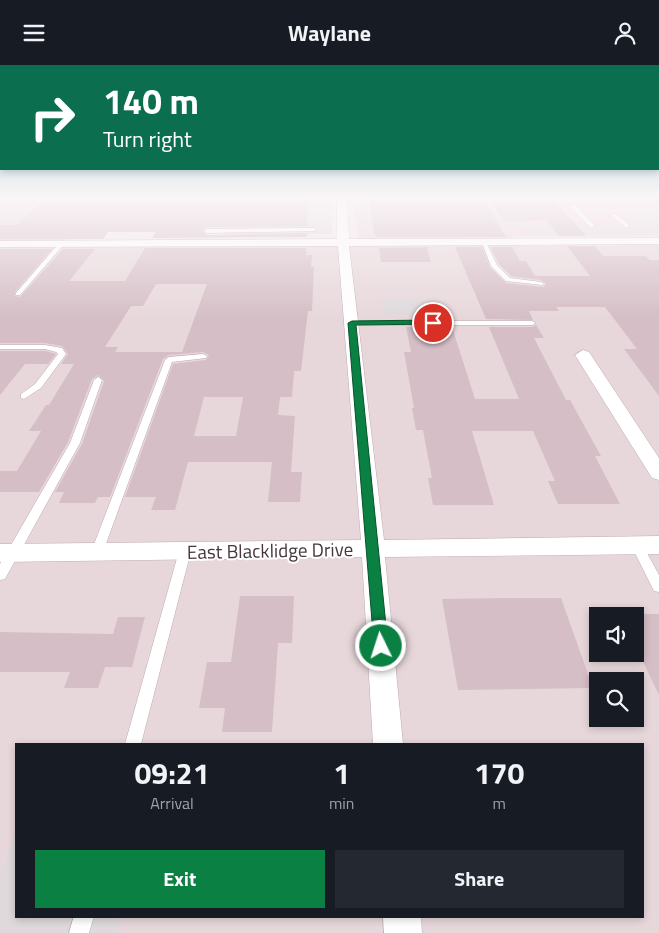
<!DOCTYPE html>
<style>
:root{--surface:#171b24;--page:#242831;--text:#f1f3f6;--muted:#9ea1a6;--accent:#0b8043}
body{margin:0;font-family:"Titillium Web",sans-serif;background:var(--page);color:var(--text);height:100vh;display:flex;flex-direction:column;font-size:19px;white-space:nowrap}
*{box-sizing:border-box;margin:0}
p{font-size:16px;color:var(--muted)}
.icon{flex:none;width:28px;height:28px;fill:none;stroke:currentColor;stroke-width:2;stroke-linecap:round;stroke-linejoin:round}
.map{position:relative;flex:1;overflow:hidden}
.details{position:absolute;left:15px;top:678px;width:629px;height:175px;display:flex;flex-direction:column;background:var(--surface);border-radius:0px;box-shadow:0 2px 8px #0003}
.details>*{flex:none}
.banner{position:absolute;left:0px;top:0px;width:660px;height:105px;box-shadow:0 2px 8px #0003;background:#0b6e4f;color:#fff;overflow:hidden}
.controls{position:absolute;left:589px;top:542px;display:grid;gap:10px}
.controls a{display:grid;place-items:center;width:55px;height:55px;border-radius:0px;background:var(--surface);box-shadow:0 2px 8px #0003;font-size:25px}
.pin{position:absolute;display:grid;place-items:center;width:42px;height:42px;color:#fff;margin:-21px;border:2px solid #fff;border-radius:50%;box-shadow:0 1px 5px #0007}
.me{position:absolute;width:55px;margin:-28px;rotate:356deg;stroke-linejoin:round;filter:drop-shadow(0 0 4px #0008)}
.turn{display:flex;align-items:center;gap:18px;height:105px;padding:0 20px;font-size:22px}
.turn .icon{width:65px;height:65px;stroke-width:2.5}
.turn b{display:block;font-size:35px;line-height:42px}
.eta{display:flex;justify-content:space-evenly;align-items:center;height:85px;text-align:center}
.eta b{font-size:30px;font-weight:700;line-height:35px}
.action{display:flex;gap:10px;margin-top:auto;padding:10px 20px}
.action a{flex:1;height:58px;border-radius:0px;background:var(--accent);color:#fff;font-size:20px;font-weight:700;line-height:58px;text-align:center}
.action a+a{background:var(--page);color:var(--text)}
header{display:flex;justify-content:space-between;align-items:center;height:65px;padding:0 20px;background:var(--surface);font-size:22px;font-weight:700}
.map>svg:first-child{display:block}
</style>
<header><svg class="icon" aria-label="menu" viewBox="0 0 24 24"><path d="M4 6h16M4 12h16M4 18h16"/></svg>Waylane<svg class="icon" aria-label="person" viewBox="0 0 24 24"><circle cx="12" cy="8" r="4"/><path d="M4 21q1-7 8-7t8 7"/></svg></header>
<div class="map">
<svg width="659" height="868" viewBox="0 0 659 868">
<rect width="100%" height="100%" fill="#f3e8eb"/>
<path fill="#e7d7db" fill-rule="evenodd" d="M0,133L104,134L61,182L359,181L353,133H487L519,181L659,180V868H0ZM598,551H635V589H598ZM598,616H635V654H598ZM16,679H642V851H16Z"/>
<path fill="#f4d5e0" d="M484,133H659V171H510Z"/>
<g fill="#dfd9db">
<path d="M211,133H331L332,169H195Z"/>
<path d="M486,133H508L531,163H549L545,155H572L575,158H626L622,153L636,152L625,142H659V168L525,170L522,165H508Z"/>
<path d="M382,233H422L426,250H385Z"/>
<path d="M16,765V851H120L117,868H0V811Z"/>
</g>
<g fill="#d5bec6" fill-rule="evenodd">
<path d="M369,133H406L407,137H485L506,172H377L374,168Z"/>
<path d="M489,133H552L586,171H559L546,155L504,156Z"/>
<path d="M46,134H309L307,161L207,162L202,165L207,170L307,168V172L152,173L156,167H108L103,174H0V160H16Z"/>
<path d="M567,181H595L603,191H645L650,195H659V331L624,284H637L605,242H556L559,246H529L533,255L486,254L455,182H482L490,202L506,218L543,222L546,219L541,215L511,211L499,199L490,182H512L520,196H526L535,211H590Z"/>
<path d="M431,182L427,184L431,197H381L379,183Z"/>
<path d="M145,183H306V190H312L311,202H314L312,246H308L301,306H294L292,332H280L278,350L295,351L291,407H302L300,437H268L272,397H188L175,445H151L156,432H125L173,299L206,295L209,290L203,287L169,290L163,294L110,432H98L95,438H59L64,427H55L82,379L104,316L98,310L92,314L68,377L39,427H0V406H17L41,366H29L46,340H49L74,299H61L68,289L62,281L45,278H0V184H52L15,227V231L20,232L63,184H95L69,216H125ZM156,219H207L182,287H115L118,282H105L131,241H143ZM204,332H243L236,371H194Z"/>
<path d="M536,260L544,273H534L566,335H570L601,391H595L620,439H558L548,416H555L533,366H472L494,440H433L428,413H432L423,365H416L412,343H414L404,287H411L406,262H452L475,334H519L489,262H532Z"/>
<path d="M0,286H45L56,289L48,299H25L0,330Z"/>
<path d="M240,531H294L292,578H278L272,667H222L225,643H199L207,597H231Z"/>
<path d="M516,533H561L593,623L458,625L442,534Z"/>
<path d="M635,549H659V630L635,580Z"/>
<path d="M118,552H145L132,602H105L98,623H64L70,607H0V567L113,569Z"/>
</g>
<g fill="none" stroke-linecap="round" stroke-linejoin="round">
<g stroke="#bfabb1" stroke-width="1">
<g id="service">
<path d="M571,140H575L594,160V162H590L571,142Z"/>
<path d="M612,149H616L629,160V162H625L612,151Z"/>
<path d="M314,163L316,166L207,168L204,166L207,164Z"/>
<path d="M481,175H485L497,200L510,213L541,217L544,219L543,220L506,216L491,201Z"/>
<path d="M60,177L65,178L20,230H16V228Z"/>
<path d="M349,256H532L536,258L532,260H352L348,258Z"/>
<path d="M0,280H45L62,283L66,289L41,323L24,334L21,333V329L35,319L58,289L56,287L45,284H0Z"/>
<path d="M203,289L207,291L206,293L172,297L103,487L101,490H93L91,487L165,295L169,292Z"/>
<path d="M98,312L102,315L80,378L5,514L0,515V499L70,378L94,315Z"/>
<path d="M637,475L641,477L659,510V527L654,526L631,480L633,477Z"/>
<path d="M185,481L189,483L191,486L141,679H125L179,486L181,483Z"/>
<path d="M74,851H94L89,868H69Z"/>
</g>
</g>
<g stroke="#bfabb1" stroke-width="1">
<g id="minor">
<path d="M337,133H347L349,174L659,173V179L349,181L384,475L659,471V489L385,492L403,679H373L362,492L0,497V479L361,475L338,181L0,182V176L337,174Z"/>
<path d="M583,285L589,287L659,393V415L652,413L575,290Z"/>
<path d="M383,851H421L422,868H384Z"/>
</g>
</g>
<use href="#service" fill="#fff" fill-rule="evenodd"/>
<use href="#minor" fill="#fff" fill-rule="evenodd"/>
</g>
<linearGradient id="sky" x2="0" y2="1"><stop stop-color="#8ecbdb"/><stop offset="0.52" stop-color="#faf5f6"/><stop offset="1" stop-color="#faf5f6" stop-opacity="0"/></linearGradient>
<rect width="659" height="254" fill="url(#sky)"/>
<path fill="#0b8043" stroke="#07532c" d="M433,255L437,258L436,259L356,260L388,581L386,586L381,588L376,586L374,581L348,258L352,256Z"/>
<g text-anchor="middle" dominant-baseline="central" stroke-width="4" stroke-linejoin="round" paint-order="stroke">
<g font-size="19" fill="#47373d" stroke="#fff">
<text transform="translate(270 485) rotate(-1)">East Blacklidge Drive</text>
</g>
</g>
</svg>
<div class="controls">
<a><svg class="icon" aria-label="sound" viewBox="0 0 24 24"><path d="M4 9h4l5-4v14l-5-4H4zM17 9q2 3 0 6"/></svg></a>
<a><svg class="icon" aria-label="search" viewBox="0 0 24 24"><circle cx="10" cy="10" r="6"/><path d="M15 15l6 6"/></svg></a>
</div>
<div class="pin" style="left:433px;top:258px;background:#d93025"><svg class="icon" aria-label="arrive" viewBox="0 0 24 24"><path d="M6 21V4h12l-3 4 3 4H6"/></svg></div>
<svg class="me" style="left:381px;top:581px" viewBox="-20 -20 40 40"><circle r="17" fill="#0b8043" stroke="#fff" stroke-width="3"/><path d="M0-11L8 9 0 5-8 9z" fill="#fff"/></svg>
<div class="banner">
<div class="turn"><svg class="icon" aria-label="right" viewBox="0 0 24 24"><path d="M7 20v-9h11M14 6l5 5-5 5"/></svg><div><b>140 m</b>Turn right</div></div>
</div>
<section class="details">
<div class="eta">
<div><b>09:21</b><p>Arrival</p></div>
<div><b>1</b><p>min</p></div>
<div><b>170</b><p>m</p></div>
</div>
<div class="action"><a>Exit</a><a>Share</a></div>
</section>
</div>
